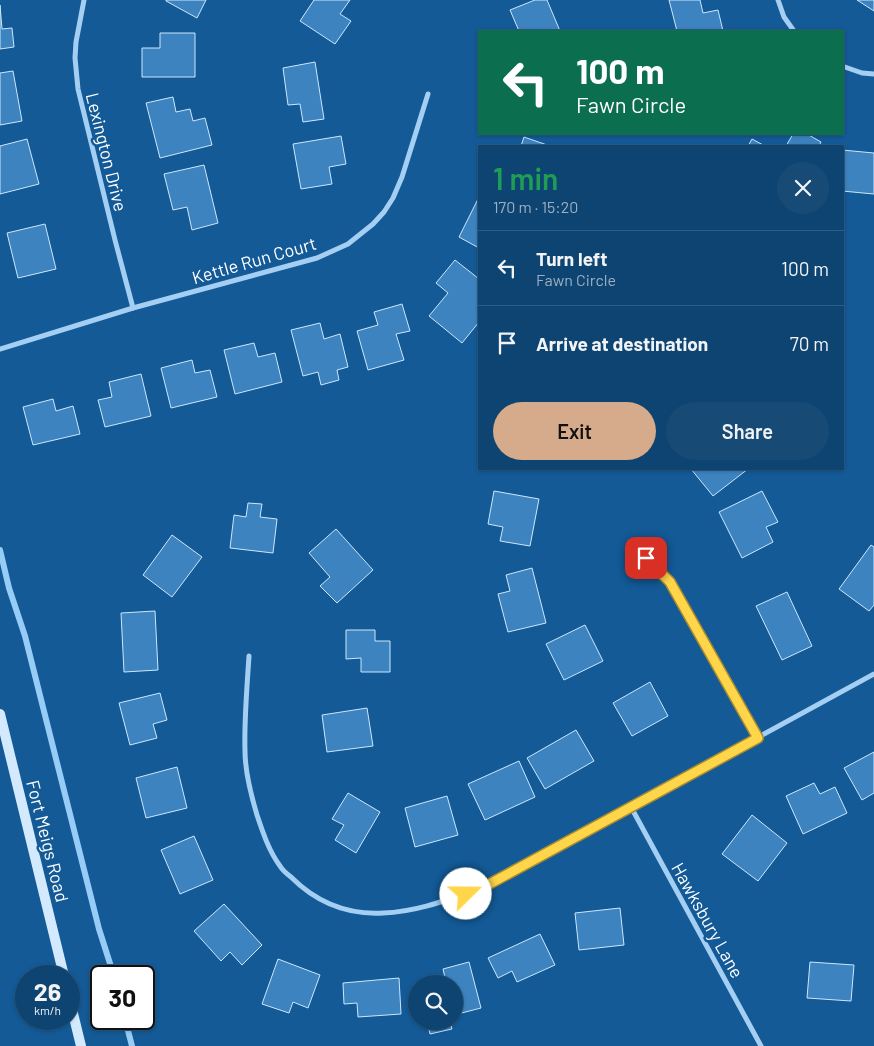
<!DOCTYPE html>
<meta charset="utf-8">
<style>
:root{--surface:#0e4471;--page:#174b76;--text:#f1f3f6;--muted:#9bb0c3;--line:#2e5c84;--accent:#d6ab8b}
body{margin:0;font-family:Barlow,sans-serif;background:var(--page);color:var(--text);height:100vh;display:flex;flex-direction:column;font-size:19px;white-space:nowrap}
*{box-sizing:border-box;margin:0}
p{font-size:16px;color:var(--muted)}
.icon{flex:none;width:28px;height:28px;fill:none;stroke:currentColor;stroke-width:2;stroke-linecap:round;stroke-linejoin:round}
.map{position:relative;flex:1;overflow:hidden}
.drawer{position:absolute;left:478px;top:145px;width:366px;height:325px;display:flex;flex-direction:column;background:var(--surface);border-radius:0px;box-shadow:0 1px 4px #0004,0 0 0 1px var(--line)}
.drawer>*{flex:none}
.banner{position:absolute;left:478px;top:30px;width:366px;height:105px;border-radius:0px;box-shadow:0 1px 4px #0004,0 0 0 1px var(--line);background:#0b6e4f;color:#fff;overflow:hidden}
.controls{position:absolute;left:408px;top:975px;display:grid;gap:10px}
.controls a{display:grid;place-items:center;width:55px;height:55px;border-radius:50%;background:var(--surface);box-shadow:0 1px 4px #0004,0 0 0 1px var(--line);font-size:25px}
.speed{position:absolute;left:15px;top:965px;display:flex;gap:10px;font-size:25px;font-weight:700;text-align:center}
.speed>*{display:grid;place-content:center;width:65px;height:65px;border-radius:50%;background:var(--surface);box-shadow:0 1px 4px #0004,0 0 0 1px var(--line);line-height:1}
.speed small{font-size:12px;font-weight:400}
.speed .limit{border:2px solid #111;border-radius:8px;background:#fff;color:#111}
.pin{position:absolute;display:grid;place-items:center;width:42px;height:42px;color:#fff;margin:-21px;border-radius:10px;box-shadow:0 2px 8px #0006}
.me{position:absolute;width:55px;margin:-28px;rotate:68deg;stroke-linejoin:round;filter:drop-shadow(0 0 4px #0008)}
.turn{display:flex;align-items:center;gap:18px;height:105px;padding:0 15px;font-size:22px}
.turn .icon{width:65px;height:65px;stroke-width:2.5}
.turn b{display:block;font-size:35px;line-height:42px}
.round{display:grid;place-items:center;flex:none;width:52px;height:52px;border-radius:26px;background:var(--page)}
.summary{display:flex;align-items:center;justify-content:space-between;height:85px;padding:0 15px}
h1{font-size:30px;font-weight:600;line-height:38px;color:#1e9e55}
.cta{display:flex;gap:10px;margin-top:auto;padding:10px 15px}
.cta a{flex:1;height:58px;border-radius:30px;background:var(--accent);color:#111;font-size:20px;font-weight:600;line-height:58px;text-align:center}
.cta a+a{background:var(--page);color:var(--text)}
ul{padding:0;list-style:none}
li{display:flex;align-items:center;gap:15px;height:75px;padding:0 15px;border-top:1px solid var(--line)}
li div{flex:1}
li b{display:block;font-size:19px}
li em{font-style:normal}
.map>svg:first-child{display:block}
</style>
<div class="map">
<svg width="874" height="1046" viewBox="0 0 874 1046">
<rect width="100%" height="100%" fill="#135a97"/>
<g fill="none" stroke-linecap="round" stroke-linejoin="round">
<g stroke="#96ccf6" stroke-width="6">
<path d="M0,550L9,588L25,636L99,929L114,976"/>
<path d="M125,1019L132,1046"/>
</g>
</g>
<g fill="#3c83bf" stroke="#cce7fd">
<path d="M166,0H206L197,18L166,1Z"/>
<path d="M314,0H350L340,14L351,21L335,44L300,21Z"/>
<path d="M535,0H547L560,31H519L510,10Z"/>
<path d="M669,0H700L703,13L718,10L723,31H677Z"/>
<path d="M857,0H874V11Z"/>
<path d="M0,5L2,29L12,28L14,47L0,49Z"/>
<path d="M160,33H195V77H142V48H160Z"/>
<path d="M315,62L324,119L303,122L300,104L288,105L283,68Z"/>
<path d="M13,71L22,121L0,125V73Z"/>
<path d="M173,97L176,112L190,109L193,121L205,118L212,145L160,158L146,103Z"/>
<path d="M793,134H807L821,142L819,146H786Z"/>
<path d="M341,136L346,164L329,167L332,184L301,189L293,144Z"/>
<path d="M524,137L550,146H521Z"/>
<path d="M27,139L39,184L0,194V146Z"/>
<path d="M752,139L765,146H748Z"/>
<path d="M842,150L874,153V194L842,191Z"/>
<path d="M204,165L218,223L192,230L187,207L173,210L164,174Z"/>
<path d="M479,197V248L459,237Z"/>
<path d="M45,224L56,269L18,278L7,233Z"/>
<path d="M455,260L479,279V322L462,343L429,316L448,293L436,283Z"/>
<path d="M402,304L410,331L396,334L404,360L368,370L357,331L378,325L374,312Z"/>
<path d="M320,323L324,339L340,334L348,367L337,370L339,380L321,385L318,372L303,376L291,330Z"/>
<path d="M254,343L258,357L275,353L282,382L235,394L224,350Z"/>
<path d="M192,360L195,373L210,370L217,397L171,408L161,368Z"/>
<path d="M141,374L151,416L105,427L98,400L112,397L109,382Z"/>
<path d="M53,399L56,411L73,406L80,434L33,445L23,407Z"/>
<path d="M691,469H748L713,496Z"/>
<path d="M494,491L539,499L530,546L500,541L503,527L488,524Z"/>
<path d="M762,491L778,522L766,527L773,542L742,558L719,512Z"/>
<path d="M248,503L262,504L260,517L277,519L273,553L230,548L234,515L246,517Z"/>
<path d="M336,529L373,570L337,603L320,586L330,577L309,553Z"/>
<path d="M172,535L202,557L172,597L143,575Z"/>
<path d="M871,545L874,547V605L869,611L839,589Z"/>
<path d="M532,568L546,623L508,632L498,594L510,591L506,575Z"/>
<path d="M787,592L812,646L782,660L756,606Z"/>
<path d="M155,611L158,670L124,672L121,613Z"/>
<path d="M585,625L603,661L564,680L546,644Z"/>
<path d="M346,630H375V641H390V672H361V658L346,659Z"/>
<path d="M650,682L668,716L632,736L613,703Z"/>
<path d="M160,693L167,720L153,724L157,738L130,745L119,703Z"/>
<path d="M367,708L373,746L327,752L322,715Z"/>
<path d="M576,730L594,761L545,789L527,758Z"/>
<path d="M874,752V793L862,800L844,768Z"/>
<path d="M519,761L535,797L485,820L468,784Z"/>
<path d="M177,767L187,808L146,818L136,778Z"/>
<path d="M814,783L820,794L835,787L847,813L803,834L786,796Z"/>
<path d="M348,793L380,812L356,853L335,840L344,825L332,819Z"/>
<path d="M447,796L458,835L415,847L405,808Z"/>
<path d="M752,815L787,843L758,881L722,854Z"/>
<path d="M194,836L213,880L180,894L161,850Z"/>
<path d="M224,904L262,945L242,965L230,952L221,961L194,931Z"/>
<path d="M620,908L624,945L579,950L575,913Z"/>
<path d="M540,934L555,965L517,982L512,971L498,978L488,958Z"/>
<path d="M278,959L320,975L308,1008L293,1002L289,1013L262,1004Z"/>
<path d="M469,962L481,1008L454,1015V984H440L446,982L443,969Z"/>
<path d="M810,962L854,965L851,1001L807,998Z"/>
<path d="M399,978L401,1014L358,1017L357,1003L344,1004L343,983Z"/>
<path d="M427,1021H450L452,1029L430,1034Z"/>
</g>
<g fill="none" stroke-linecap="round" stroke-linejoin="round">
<g stroke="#a4cff3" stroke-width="5">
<path d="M84,0L76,42L75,58L78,89L115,240L133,308"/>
<path d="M778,0L784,17L794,31"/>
<path d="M842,66L862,73L874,74"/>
<path d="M0,349L133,308L317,258L348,244L373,224L384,212L393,198L402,177L428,94"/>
<path d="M634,546L670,582L757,738"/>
<path d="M249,656C247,687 244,721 245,751C245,773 251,795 257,815C263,833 269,851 280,866C283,871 287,874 291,877C316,902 347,915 383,913C417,912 450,899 482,888L874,674"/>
<path d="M631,807L761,1046"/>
</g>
<g stroke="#d3e9fd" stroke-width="10">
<path d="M0,714L64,976"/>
<path d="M69,997L81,1046"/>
</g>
</g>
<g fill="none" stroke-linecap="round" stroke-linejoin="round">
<g stroke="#a68a30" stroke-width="12">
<path id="route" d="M466,894L482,888L758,738L670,582L646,558"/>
</g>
<use href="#route" stroke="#ffd54a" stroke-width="9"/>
</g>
<g text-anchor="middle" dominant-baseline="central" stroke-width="5" stroke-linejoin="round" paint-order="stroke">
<g font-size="18" fill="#fff" stroke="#135a97">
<text transform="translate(107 152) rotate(76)">Lexington Drive</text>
<text transform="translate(254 260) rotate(-16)">Kettle Run Court</text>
<text transform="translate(48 841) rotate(76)">Fort Meigs Road</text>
<text transform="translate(708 920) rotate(61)">Hawksbury Lane</text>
</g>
</g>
</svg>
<div class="controls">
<a><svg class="icon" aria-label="search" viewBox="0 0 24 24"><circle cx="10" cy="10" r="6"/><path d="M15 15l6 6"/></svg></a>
</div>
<div class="speed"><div>26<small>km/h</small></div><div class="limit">30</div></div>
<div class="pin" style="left:646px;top:558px;background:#d93025"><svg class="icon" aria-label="arrive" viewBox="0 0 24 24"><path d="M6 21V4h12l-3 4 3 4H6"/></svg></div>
<svg class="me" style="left:466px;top:894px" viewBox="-20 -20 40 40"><circle r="19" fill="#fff"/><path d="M0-13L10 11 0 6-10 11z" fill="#ffd54a"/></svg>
<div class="banner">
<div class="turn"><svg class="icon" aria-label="left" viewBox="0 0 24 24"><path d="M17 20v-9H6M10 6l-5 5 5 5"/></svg><div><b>100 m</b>Fawn Circle</div></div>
</div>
<section class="drawer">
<div class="summary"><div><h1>1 min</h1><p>170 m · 15:20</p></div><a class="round"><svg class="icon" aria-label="close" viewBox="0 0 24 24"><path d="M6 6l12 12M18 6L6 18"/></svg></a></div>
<ul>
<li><svg class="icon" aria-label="left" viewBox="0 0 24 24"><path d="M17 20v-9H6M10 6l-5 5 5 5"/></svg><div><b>Turn left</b><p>Fawn Circle</p></div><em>100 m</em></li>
<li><svg class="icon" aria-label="arrive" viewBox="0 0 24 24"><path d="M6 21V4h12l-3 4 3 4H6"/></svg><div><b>Arrive at destination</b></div><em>70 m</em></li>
</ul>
<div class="cta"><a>Exit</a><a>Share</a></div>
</section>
</div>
